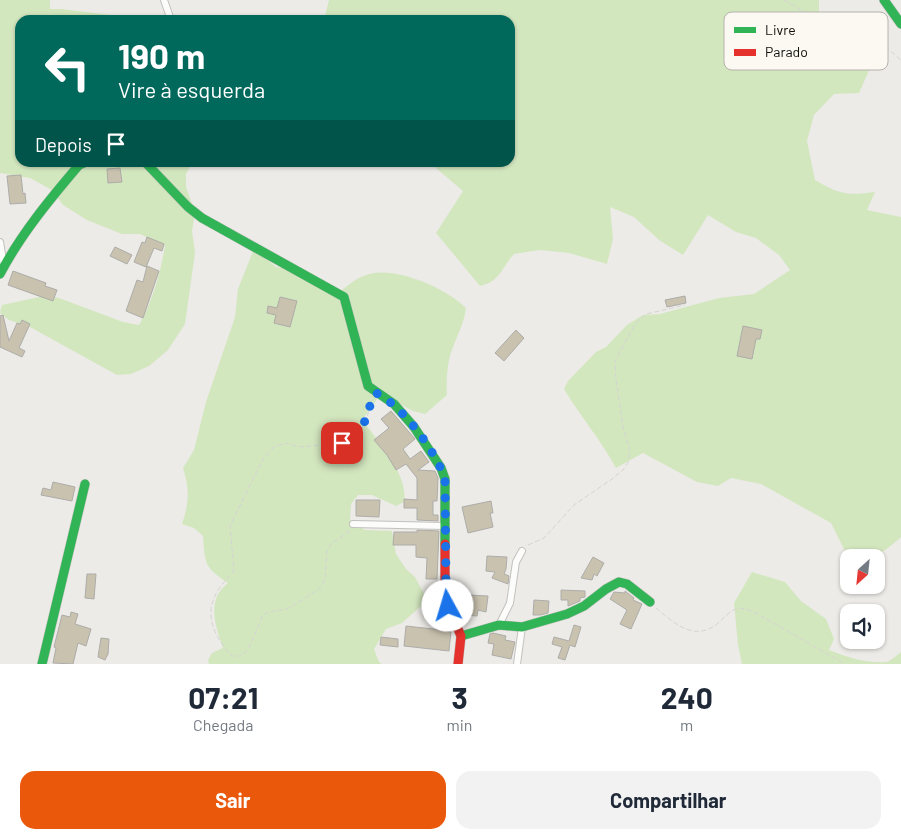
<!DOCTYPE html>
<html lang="pt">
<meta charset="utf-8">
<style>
:root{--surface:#fff;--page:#f2f2f3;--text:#1f2937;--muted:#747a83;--accent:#ea580c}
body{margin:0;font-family:Barlow,sans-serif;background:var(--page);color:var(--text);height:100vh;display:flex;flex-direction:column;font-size:19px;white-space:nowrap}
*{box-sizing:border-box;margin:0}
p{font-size:16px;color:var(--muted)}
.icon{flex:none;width:28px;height:28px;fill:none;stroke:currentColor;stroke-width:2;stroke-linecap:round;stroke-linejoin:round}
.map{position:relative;height:664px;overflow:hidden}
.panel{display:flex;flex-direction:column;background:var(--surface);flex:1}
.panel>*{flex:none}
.top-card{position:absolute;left:15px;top:15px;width:500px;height:152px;border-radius:15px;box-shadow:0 1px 4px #0004;background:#00695c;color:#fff;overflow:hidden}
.needle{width:32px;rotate:207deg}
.controls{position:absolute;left:840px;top:549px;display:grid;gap:10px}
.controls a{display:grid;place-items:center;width:45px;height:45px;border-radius:10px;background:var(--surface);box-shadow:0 1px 4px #0004;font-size:25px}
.pin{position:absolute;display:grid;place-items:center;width:42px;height:42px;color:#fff;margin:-21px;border-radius:10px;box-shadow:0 2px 8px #0006}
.me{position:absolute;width:55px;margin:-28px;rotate:354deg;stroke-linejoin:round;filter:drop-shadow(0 0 4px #0008)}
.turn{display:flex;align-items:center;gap:18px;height:105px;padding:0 20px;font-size:22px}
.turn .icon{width:65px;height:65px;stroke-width:2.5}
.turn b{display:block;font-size:35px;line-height:42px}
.then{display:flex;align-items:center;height:48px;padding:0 20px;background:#0003;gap:10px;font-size:19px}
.eta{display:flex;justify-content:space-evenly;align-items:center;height:85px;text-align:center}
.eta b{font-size:30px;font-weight:700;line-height:35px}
.cta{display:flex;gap:10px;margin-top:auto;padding:10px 20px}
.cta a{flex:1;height:58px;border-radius:15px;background:var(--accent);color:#fff;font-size:20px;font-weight:700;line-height:58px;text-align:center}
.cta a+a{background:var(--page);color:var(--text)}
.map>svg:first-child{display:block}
</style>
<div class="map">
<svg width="901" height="664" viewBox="0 0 901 664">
<rect width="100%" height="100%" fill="#ecebe7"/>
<g fill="#d3e7bf">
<path d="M0,0H50V9H62L151,20H20V162L192,163L186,174V187L195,212L192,231L195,253L185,324L168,350L149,366L131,374L117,375L30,327L9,320L0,313L2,305L44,296L59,298L123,322L139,325C153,300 160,274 165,246L140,234H122L87,220L63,205L52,190L30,178L0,173Z"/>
<path d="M329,0H819V13L842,35L877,40L871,66L859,93L834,94L814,115L807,141L815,180C839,194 847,196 875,192L867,210L901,217V537C881,555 876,557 849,558V559L831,523L761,484L731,478L718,486L697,482L643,453L616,468C601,440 580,416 564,389L568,381L596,352L606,347L627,325L643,315L660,314L719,298L754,294L790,270L779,255L756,238L736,232L708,215L683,255L659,240L634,217L610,207L613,239L607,264L569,253L540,250L514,254C501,268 501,281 480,286L436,233L463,191L430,163L510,162V20H324Z"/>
<path d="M254,249L276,267L291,269L341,291C351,282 361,275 374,273C402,269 447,289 466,308C464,325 455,339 450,356C447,368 446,382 447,395L425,414L413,411L384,395L378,398L362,420C378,441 409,475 404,502L396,506L372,495H358L351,504L350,520L365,530L392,531L396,554L406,569L415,577L424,594L421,606L402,623L386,629L374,649L379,662L382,664H209L208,660L212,653L223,648C215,625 206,600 228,583C204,567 205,564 203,536L194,528L182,524C189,502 190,491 183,468L194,450L206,402L235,317L238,289Z"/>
<path d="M752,572L785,582L801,601L826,619L834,639L829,650C846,657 868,664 887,662C892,660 897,655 901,652V664H742L738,645L734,603Z"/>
</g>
<g fill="#c9c2af" stroke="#adaca9">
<path d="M120,168L122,182L108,183L107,169Z"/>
<path d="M21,175L23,194L25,193L26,203L10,204L7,176Z"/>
<path d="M147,237L164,244L162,251L154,248L146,267L134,262L142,242L145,243Z"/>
<path d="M115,247L132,255L127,264L110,256Z"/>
<path d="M147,266L159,271L143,318L126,311L137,280L143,282Z"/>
<path d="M13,271L46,283L45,286L57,290L53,301L8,285Z"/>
<path d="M685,296L686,303L667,307L665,300Z"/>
<path d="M280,297L297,301L290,327L274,323L276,315L267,313L268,306L277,308Z"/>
<path d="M3,315L9,341L17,323L20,324L22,320L30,324L19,348L25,351L22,357L0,347V316Z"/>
<path d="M743,326L762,330L760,339H756L752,359L737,356Z"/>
<path d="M516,330L524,338L504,361L495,353Z"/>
<path d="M391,411L415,439L403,449L410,459L421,451L429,462L418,470L435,471L438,478L437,501H433V515H438V521L417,520V508H404V499L417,500V478L406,464L396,470L387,455L374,440L389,428L381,419Z"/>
<path d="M53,482L75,487L72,501L41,495L43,488L51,490Z"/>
<path d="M356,500H380L379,517L356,516Z"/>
<path d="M491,501L493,513H490L493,527L468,533L462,507Z"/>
<path d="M417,530L439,531L437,579H426L427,558L416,557V545H393L394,532H417Z"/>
<path d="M487,556L507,557L506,569L504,574L509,576L508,584L492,578L495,572L486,571Z"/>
<path d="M593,557L604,563L597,576L594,574L592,580L581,578Z"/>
<path d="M87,574H96L94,599L85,598Z"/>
<path d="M561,590L585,591V597L580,598V601L568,606V600H561Z"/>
<path d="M625,591L634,598L633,600L642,604L631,629L620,624L627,610L610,599L614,592L625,593Z"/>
<path d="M468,595L488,596L486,612L478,610L477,616L465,615Z"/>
<path d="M534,600L549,601L548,613L540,615H533Z"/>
<path d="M71,612L78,614L75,624L91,629L86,646L78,643L73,664L53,663L56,648L54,647L62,615L70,617Z"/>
<path d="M574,625L581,627L575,647L570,645L565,660L558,658L562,647L552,644L554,637L569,641Z"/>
<path d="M406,626L451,631L449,651L404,646Z"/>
<path d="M493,633L506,636L505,640L515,642L511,659L492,655L494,644L488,643L490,634Z"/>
<path d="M381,637L398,639V647L380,645Z"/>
<path d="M101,638L109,639L108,654L105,660L98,657Z"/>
</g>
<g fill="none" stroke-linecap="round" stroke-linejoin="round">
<g stroke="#c2c1be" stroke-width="8">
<g id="street">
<path d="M164,0L171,20"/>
<path d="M0,242L4,266"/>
<path d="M353,524L445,526"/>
<path d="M499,625L510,603L516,562L522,551"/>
<path d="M517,664L522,627"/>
</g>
</g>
<g stroke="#c2c1be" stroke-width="10">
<g id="fast">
<path d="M884,0L901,24"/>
<path d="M145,162L188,207L202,218L344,297L368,386L394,404L414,427L441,468L445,479V544"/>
<path d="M0,274C21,234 50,199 79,165L86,162"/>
<path d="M461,636L499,625L522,627L567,614L584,606L606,589L619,582L627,584L650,602"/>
<path d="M42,664L85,484"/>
</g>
</g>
<g stroke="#c2c1be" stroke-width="10">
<path id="jam" d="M445,544V584L448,606L461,636L458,664"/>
</g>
<g stroke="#d4d4d3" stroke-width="1" stroke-dasharray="5 2.5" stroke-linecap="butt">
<path d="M784,0L801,10L825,21L874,37L901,60"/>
<path d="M350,531L332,543L327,551L325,579L322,586L312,594L287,609L268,612L263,615L248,650L240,656H232C215,638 203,615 217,592C221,584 229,578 234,570L230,526L263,459L274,447L285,443L302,447L342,443L352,440L361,430L367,417L372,400"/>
<path d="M528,545L544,538L574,505L612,479L623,470L629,461V448L623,426L616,380L615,361L635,324L646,314L685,305"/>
<path d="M656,608C674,623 694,642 717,624C724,618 730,610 739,608C744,608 750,611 754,612L845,664"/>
</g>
<use href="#street" stroke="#fcfcfb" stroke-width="6"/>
<use href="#fast" stroke="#30b455" stroke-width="9"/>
<use href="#jam" stroke="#e5322d" stroke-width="9"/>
</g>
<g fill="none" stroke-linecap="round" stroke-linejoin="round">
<path stroke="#1a73e8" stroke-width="9" stroke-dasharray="0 16.2" d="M342,443C368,436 364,412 376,393C403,406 436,452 445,479L446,584L448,606"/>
</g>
<rect x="724" y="12" width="164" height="58" rx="8" fill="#fcf9f2" stroke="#b5b2ad" stroke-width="1"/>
<rect x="734" y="27" width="22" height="6" fill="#30b455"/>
<rect x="734" y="49" width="22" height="7" fill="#e5322d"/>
<g font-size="14" fill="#0e0e0b">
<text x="765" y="35">Livre</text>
<text x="765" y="57">Parado</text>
</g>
</svg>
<div class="controls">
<a><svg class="needle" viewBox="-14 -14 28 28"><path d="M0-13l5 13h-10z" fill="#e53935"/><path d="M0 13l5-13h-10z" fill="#747a83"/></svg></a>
<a><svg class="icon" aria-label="sound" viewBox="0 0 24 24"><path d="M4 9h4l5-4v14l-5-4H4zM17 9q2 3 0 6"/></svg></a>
</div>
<div class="pin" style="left:342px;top:443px;background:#d93025"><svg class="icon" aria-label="arrive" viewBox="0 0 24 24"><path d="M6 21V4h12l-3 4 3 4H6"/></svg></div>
<svg class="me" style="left:448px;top:606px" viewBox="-20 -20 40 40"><circle r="19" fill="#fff"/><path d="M0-13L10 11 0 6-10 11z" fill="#1a73e8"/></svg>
<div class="top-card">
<div class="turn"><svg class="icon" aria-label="left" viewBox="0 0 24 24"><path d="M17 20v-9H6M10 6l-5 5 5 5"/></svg><div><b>190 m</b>Vire à esquerda</div></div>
<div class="then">Depois<svg class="icon" aria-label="arrive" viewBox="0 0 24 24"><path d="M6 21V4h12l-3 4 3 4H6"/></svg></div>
</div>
</div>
<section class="panel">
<div class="eta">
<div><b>07:21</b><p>Chegada</p></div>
<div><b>3</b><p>min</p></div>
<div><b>240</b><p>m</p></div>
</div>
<div class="cta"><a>Sair</a><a>Compartilhar</a></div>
</section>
